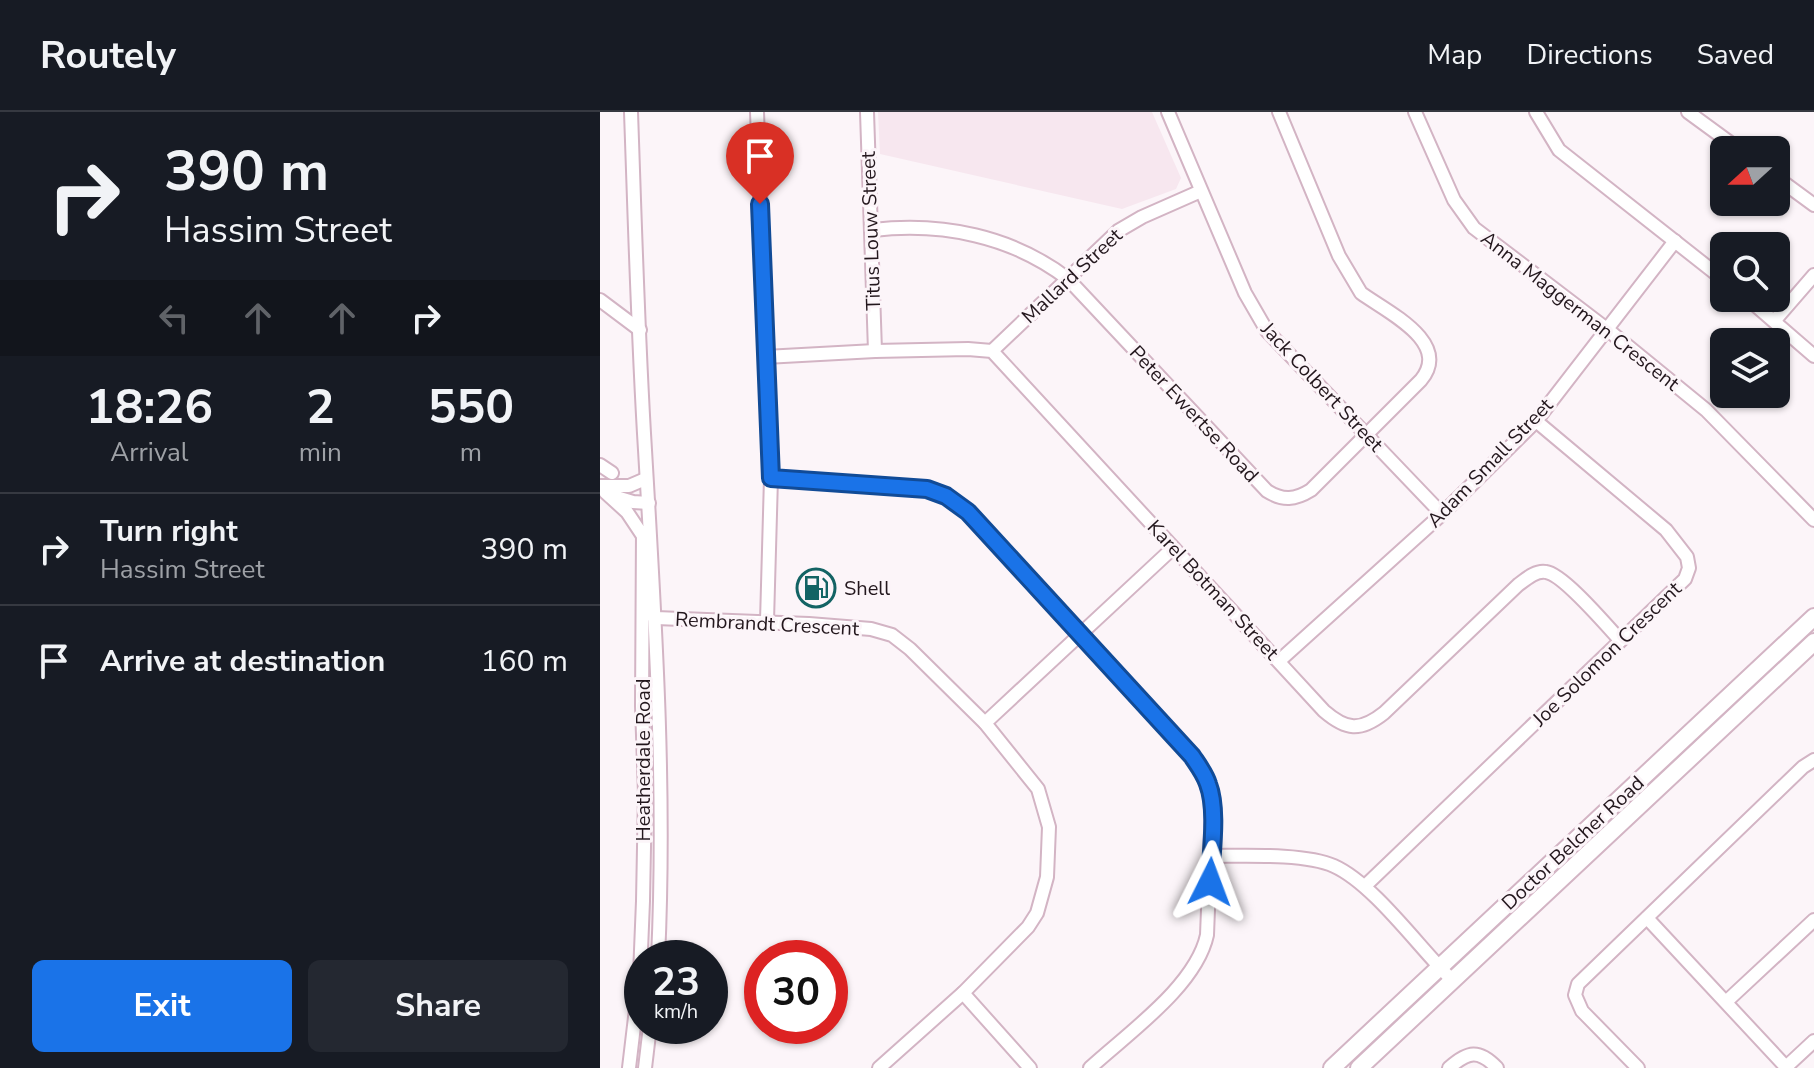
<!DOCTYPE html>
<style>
:root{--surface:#171b24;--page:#242831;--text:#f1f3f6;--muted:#9ea1a6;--line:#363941;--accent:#1a73e8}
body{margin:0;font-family:"Nunito Sans",sans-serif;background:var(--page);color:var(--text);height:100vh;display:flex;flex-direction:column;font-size:30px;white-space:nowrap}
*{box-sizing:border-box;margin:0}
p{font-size:26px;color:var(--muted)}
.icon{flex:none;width:44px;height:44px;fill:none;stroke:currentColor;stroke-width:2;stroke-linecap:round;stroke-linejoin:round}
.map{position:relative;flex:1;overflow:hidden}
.panel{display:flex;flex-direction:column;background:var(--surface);width:600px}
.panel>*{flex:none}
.banner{background:#171b24;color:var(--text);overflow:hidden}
.needle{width:52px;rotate:249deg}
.fabs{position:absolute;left:1110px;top:24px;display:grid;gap:16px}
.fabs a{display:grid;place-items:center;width:80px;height:80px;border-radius:12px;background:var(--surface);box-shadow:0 2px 6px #0004;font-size:40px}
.speed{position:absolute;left:24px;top:828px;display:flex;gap:16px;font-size:40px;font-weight:700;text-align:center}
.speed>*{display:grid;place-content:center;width:104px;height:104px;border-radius:50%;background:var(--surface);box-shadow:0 2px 6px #0004;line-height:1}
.speed small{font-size:20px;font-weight:400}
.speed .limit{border:12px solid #d22;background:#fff;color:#111}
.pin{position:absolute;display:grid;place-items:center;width:68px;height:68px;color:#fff;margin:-82px -34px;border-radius:50% 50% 50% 0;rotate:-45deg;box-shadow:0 0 8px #0007}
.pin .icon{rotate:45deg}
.me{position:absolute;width:88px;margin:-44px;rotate:3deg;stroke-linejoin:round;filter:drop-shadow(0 0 6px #0008)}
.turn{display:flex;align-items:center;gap:28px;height:168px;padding:0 32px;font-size:36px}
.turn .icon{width:104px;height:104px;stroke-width:2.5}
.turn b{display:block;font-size:56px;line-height:68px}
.lanes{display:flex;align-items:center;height:76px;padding:0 32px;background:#0003;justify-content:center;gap:40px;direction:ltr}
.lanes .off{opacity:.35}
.eta{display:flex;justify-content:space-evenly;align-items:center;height:136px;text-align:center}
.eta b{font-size:48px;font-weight:700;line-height:56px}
.primary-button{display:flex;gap:16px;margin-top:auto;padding:16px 32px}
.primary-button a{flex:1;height:92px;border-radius:12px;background:var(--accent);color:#fff;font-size:32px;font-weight:700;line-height:92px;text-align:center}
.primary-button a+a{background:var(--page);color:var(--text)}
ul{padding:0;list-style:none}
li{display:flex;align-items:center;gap:24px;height:112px;padding:0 32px;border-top:2px solid var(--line)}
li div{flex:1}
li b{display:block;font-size:30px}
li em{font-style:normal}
header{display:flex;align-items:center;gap:48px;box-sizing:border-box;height:112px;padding:0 40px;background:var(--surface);border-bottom:2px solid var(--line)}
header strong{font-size:38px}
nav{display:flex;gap:44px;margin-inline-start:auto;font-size:28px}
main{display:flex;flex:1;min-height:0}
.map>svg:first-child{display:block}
</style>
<header>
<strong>Routely</strong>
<nav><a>Map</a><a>Directions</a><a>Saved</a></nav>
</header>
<main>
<section class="panel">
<div class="banner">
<div class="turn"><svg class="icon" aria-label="right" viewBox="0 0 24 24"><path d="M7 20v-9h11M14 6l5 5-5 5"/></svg><div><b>390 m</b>Hassim Street</div></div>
<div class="lanes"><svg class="icon off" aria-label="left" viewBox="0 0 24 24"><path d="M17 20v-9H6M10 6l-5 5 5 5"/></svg><svg class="icon off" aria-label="ahead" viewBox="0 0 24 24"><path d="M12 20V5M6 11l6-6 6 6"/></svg><svg class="icon off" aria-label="ahead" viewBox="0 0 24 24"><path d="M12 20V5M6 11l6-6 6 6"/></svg><svg class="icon" aria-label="right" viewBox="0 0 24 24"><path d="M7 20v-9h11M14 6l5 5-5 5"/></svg></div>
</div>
<div class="eta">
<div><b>18:26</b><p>Arrival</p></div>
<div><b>2</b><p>min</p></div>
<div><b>550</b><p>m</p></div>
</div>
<ul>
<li><svg class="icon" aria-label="right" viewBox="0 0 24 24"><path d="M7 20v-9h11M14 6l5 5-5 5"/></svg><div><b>Turn right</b><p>Hassim Street</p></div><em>390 m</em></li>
<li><svg class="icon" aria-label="arrive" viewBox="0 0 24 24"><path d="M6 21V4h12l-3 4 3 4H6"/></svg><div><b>Arrive at destination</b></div><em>160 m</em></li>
</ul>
<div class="primary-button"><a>Exit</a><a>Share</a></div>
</section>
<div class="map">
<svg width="1214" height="956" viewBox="0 0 1214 956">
<rect width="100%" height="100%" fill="#fcf5f9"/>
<path fill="#f7e7ef" d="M278,0H552L581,66L576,77L522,97L280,42Z"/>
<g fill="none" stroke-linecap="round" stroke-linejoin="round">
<g stroke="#d3b4c4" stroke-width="16">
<g id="minor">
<path d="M31,0C35,113 38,226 45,338C55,508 66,677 58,846"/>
<path d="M157,0L171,366L167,509"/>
<path d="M267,0L275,239"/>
<path d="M568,0L645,181L667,219L842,402"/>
<path d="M815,0L854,88L874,116L1008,218L1106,298L1214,408"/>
<path d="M936,0L959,38L1124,168"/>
<path d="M1088,0L1140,38"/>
<path d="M1176,65L1214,93"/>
<path d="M273,118C342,110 412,124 468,167L667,379C683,389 695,388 711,378L821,268C852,230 787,200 761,181L739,144L679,0"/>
<path d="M1147,186L1214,244"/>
<path d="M0,188L40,218"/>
<path d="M1175,208L1214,163"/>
<path d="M392,239L518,119L542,105L601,79"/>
<path d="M165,245L275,239L368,237L392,239L724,599C746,618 760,620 784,601L918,473C926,467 936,458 946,460C963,462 1007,514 1020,528"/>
<path d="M0,353L12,361"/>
<path d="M171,366L327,377L346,384L368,400L592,644C603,660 609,674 612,694L607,823C596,874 528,921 490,956"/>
<path d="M0,374H29L43,368"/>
<path d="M5,380L27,400L43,424"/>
<path d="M13,384L33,390L49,391"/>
<path d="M43,498L56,506L209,512L271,517L292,523L310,537L385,611L438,677L449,715L447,765L437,801L428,815L363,881L279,956"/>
<path d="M679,549L842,402L936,309L1075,129"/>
<path d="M385,611L573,436"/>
<path d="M611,744C644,744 705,741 734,754C774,772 820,837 853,869"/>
<path d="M765,774L1085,467L1089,456L1087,445L1066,418L936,309"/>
<path d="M1047,806L1186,955"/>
<path d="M363,881L430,956"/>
<path d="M1127,889L1214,808"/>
<path d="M29,956L40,863L43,789L45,682L42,594L43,420"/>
<path d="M45,956L50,914"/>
<path d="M849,956C868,939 879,937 897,956"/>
<path d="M1038,956L982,899L975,883L978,872L1203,655L1214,648"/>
<path d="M1185,956L1214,929"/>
</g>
</g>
<g stroke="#d3b4c4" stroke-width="20">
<g id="major">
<path d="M732,956L1214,505"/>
<path d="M759,956L1214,530"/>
</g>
</g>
<use href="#minor" stroke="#fff" stroke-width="12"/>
<use href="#major" stroke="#fff" stroke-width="16"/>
</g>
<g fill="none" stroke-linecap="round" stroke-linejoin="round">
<g stroke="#114b97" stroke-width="20">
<path id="route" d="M160,92L171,366L327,377L346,384L368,400L592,644C598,653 605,662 608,672C618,698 611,742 610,770"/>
</g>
<use href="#route" stroke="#1a73e8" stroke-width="14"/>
</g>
<defs>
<g id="fuel-ring" transform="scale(2)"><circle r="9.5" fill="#fcf5f9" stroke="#136364" stroke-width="1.5"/><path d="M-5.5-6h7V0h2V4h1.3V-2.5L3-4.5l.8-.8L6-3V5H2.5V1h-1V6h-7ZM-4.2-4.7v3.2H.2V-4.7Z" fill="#136364"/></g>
</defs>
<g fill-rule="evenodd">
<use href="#fuel-ring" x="216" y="476"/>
</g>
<g text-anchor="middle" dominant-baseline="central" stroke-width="6" stroke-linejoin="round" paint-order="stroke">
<g font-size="20" fill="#23171d" stroke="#fcf5f9">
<text transform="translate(271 119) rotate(-92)">Titus Louw Street</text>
<text transform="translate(472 164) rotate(-43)">Mallard Street</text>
<text transform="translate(980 199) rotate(38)">Anna Maggerman Crescent</text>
<text transform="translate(722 275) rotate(47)">Jack Colbert Street</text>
<text transform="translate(594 302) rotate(47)">Peter Ewertse Road</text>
<text transform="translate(890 351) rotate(-46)">Adam Small Street</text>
<text transform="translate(613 478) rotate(47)">Karel Botman Street</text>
<text transform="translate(167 512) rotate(3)">Rembrandt Crescent</text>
<text transform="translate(1007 542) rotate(-44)">Joe Solomon Crescent</text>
<text transform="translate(43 648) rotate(-90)">Heatherdale Road</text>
<text transform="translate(973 731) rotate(-43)">Doctor Belcher Road</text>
</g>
<g font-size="20" fill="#23171d" stroke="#fcf5f9" text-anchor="start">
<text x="244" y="476">Shell</text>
</g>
</g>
</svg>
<div class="fabs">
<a><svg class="needle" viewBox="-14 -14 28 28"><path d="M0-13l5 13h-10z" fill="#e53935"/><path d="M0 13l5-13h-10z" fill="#9ea1a6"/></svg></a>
<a><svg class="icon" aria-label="search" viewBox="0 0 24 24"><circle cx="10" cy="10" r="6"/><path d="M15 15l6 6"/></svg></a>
<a><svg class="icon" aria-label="layers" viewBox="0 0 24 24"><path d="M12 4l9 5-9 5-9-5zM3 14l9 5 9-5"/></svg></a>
</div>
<div class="speed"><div>23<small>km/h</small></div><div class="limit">30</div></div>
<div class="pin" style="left:160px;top:92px;background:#d93025"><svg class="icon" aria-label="arrive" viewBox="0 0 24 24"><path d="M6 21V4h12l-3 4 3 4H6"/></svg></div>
<svg class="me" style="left:610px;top:770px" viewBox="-20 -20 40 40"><path d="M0-17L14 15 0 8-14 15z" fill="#1a73e8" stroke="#fff" stroke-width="4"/></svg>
</div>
</main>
